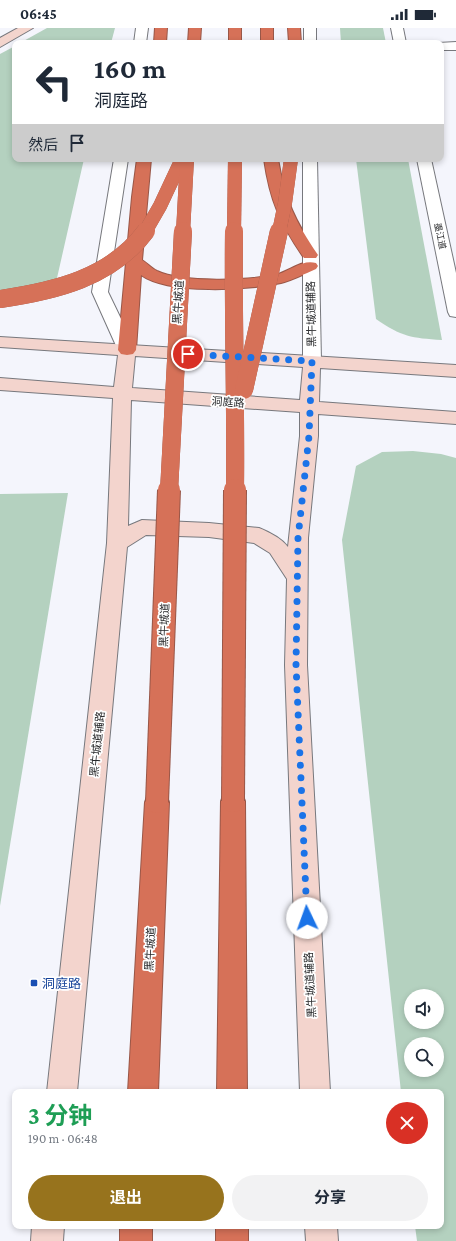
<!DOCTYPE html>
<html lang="zh">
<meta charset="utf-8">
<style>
:root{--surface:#fff;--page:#f2f2f3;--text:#1f2937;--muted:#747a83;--accent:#97731d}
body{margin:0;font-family:"Crimson Pro","Noto Sans SC",serif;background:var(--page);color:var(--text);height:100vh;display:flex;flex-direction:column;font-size:15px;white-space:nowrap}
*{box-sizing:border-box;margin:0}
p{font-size:13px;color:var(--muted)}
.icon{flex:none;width:22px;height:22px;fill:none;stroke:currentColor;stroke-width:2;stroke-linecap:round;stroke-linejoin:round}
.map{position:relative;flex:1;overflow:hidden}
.details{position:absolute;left:12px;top:1061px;width:432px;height:140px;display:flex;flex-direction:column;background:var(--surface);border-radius:8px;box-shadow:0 2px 6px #0003}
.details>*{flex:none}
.hud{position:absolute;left:12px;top:12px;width:432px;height:122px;border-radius:8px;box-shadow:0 2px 6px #0003;background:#fff;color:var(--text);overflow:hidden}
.controls{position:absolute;left:404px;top:961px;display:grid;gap:8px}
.controls a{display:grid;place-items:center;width:40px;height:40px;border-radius:50%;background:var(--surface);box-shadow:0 2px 6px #0003;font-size:20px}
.pin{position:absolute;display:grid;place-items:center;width:34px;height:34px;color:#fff;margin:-17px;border:2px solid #fff;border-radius:50%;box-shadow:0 1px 4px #0007}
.me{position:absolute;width:44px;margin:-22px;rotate:357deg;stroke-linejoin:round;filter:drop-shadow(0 0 3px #0008)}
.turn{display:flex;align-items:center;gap:14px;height:84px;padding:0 16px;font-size:18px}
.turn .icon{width:52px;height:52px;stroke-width:2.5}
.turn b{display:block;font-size:28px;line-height:34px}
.then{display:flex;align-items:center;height:38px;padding:0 16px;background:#0003;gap:8px;font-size:15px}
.round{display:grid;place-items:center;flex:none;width:42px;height:42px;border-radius:21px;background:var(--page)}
.summary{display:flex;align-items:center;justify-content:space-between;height:68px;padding:0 16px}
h1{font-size:24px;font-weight:700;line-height:30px;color:#1e9e55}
.cta{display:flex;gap:8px;margin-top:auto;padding:8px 16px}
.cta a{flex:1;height:46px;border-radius:24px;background:var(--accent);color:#fff;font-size:16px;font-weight:700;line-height:46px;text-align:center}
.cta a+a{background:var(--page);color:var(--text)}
.status{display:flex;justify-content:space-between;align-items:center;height:28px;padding:0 20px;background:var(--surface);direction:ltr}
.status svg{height:11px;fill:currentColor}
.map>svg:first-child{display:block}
</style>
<div class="status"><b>06:45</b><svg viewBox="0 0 49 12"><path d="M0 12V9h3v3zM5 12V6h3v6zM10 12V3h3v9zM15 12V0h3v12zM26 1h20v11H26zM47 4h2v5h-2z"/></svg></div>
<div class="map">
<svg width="456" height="1213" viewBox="0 0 456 1213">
<rect width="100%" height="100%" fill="#f4f5fc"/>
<g fill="#b4d1bf" fill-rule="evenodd">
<path d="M47,0H115L111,15H20Z"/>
<path d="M340,0H383L386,15H341Z"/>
<path d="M15,18V131H84L57,250L45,256L0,263V26Z"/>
<path d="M356,131H408L442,312C411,310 402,309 376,291Z"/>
<path d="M413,423L441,426L456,430V1213H417L415,1198H441V1064H401L342,512L356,438L382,424ZM411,968H437V994H411ZM411,1016H437V1042H411Z"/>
<path d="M68,465L0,878V466Z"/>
</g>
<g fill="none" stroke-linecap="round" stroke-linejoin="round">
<g stroke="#77787d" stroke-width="2">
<g id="street">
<path d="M136,0H148L146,15H134Z"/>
<rect x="304" y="0" width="12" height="15"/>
<path d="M391,0H403L406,15H394Z"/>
<path d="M456,14V22H441V15H438Z"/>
<path d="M114,131H128L108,264L136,322L133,326L127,327L121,326L118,322L92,264Z"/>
<path d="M303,131H317L321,333L318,337L312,339L306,337L303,333Z"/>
<path d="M417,131H431L456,245V289L450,288L448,284Z"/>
</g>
</g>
<g stroke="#77787d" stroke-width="2">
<g id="secondary">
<path d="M18,0H33L0,19V10Z"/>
<path d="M0,309L456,337V349L320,340L319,374L456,384V396L318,386V408L308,510L307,637L330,1064H300L285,637L287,551L270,525L254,515L209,509L146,507L127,519L77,1064H47L107,515L113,370L0,362V350L114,359L118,327L0,319ZM135,328L303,339L300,372L132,360ZM131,372L300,384V408L288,519C281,510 269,504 259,500L209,495L142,492L128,498Z"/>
<path d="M32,1198H64L63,1213H31Z"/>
<path d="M305,1198H337L338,1213H306Z"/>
</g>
</g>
<g stroke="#995748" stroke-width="2">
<g id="highway">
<path d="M155,0H167L166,15H154Z"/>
<path d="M189,0H201L200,15H188Z"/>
<rect x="229" y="0" width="12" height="15"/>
<rect x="261" y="0" width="12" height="15"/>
<path d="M288,0H300L301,15H289Z"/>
<path d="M137,131H151L142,232C147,235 151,240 157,243C183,255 250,253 278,246C291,242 303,231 316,235L318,238L316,241C304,246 293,252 281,255C248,262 169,267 141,247L136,322L133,326L127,327L121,326L118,322L132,169Z"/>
<path d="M264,131H278C285,172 295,193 318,227L316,230H304C280,195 270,173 264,131Z"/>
<path d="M233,762L242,765L245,773L247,1064H217L221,773L224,765Z"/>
<path d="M157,763L166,766L169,774L158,1064H128L145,774L148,766Z"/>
<rect x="120" y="1198" width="32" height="15"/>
<rect x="216" y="1198" width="32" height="15"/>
</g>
</g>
<use href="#street" fill="#fff" fill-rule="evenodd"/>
<use href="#secondary" fill="#f3d4cd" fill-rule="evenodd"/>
<use href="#highway" fill="#d67158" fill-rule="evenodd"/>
<g stroke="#995748" stroke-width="14" stroke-linecap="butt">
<g id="highway-bridge-far2">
<path d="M145,204L160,178L182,131"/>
<path d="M183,204L187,131"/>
<path d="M234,204L235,131"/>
<path d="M279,204L285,175L291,131"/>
</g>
</g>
<g stroke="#995748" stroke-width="18" stroke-linecap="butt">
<g id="highway-bridge-far1">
<path d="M234,203C233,290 236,376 235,463"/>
<path d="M0,271C55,263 111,250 146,203"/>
<path d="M244,362L279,203"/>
<path d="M169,463L183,203"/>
</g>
</g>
<g stroke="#995748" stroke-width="24" stroke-linecap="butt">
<g id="highway-bridge">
<path d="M233,773L235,462"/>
<path d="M157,774L169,462"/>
</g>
</g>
<use href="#highway-bridge-far2" stroke="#d67158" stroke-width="14"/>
<use href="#highway-bridge-far1" stroke="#d67158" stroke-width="18"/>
<use href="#highway-bridge" stroke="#d67158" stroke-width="22"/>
</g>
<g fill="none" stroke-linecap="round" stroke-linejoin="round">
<path stroke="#1a73e8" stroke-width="7" stroke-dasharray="0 12.6" d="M188,326L312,333L309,408L298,510L296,637L307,890"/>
</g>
<rect fill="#1a4fb4" stroke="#fff" stroke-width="1.5" x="30" y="951" width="8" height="8" rx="2"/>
<g text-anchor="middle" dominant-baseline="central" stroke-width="3.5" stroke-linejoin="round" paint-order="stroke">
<g font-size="9" fill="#27282a" stroke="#fff">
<text transform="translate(440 208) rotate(78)">墨江道</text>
</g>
<g font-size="11" fill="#27282a" stroke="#fff">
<text transform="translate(178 274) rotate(-86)">黑牛城道</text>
<text transform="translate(311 286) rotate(-91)">黑牛城道辅路</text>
<text transform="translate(228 374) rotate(4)">洞庭路</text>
<text transform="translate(164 597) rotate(-88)">黑牛城道</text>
<text transform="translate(97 716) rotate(-84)">黑牛城道辅路</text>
<text transform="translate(150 921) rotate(-87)">黑牛城道</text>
<text transform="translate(310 957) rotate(-93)">黑牛城道辅路</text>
</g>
<g font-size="13" fill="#164399" stroke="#fff" text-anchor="start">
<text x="42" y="955">洞庭路</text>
</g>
</g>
</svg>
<div class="controls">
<a><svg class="icon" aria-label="sound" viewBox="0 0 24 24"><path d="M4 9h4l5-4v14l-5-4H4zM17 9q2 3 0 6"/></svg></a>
<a><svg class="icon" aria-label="search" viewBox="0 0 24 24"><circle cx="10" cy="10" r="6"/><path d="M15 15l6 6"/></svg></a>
</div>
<div class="pin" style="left:188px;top:326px;background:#d93025"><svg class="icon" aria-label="arrive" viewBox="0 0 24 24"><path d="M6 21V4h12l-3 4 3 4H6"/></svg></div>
<svg class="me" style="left:307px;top:890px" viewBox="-20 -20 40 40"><circle r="19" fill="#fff"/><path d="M0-13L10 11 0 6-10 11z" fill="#1a73e8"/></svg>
<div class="hud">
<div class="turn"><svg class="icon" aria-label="left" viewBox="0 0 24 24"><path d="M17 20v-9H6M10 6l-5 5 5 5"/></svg><div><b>160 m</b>洞庭路</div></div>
<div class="then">然后<svg class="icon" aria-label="arrive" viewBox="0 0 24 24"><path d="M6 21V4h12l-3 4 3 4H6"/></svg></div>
</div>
<section class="details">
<div class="summary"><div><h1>3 分钟</h1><p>190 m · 06:48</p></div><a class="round" style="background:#d93025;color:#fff"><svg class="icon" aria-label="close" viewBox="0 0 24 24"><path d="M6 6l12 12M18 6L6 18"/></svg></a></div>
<div class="cta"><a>退出</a><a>分享</a></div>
</section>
</div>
